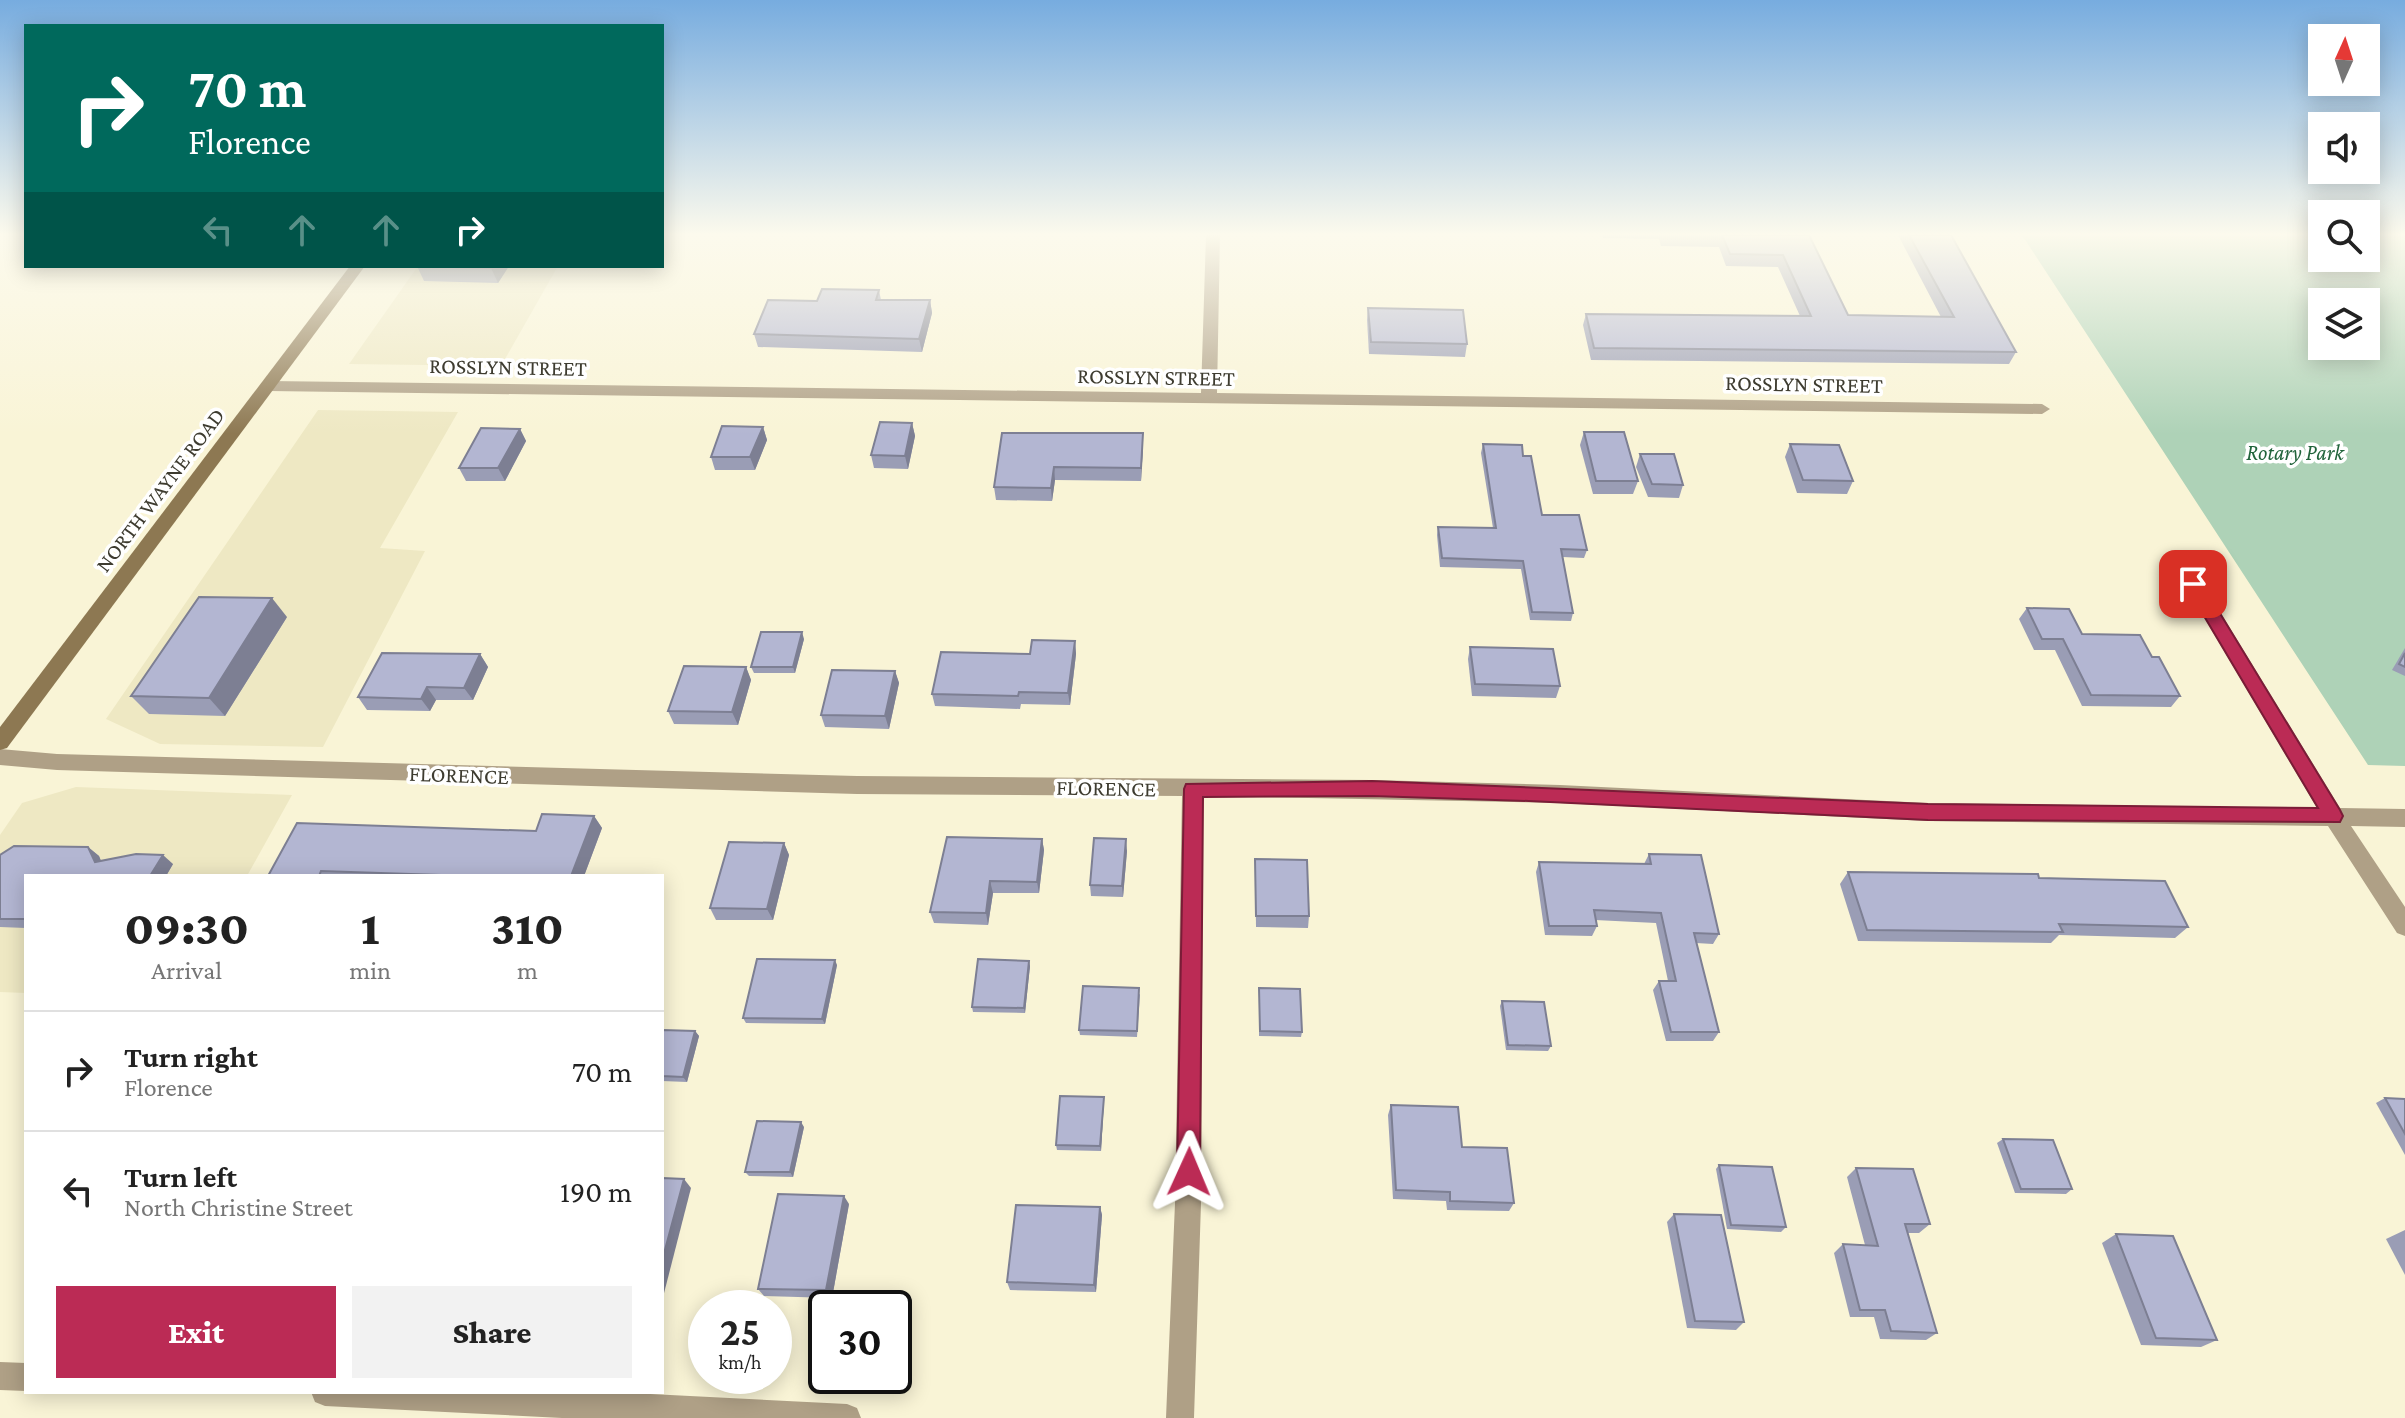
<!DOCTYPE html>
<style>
:root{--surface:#fff;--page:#f2f2f2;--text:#222;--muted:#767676;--line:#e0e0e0;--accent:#bb2b55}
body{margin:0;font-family:"Crimson Pro",serif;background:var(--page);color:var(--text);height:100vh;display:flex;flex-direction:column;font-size:30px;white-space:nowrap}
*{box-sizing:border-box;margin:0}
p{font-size:26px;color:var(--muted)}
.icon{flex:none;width:44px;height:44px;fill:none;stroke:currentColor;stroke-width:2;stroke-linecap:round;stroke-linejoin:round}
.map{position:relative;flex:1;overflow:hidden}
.side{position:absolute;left:24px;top:874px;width:640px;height:520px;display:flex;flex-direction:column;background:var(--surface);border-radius:0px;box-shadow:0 4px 20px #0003}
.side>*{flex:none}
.hud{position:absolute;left:24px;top:24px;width:640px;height:244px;border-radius:0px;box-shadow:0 4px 20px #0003;background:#00695c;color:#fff;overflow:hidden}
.needle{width:52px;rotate:3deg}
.tools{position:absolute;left:2308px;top:24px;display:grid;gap:16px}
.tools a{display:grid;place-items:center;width:72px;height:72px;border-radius:0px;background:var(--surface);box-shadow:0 4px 20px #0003;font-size:40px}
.speed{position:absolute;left:688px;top:1290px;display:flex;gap:16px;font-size:40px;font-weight:700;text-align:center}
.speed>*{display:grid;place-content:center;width:104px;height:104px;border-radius:50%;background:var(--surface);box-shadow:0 4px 20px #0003;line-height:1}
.speed small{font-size:20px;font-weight:400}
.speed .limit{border:4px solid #111;border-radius:12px;background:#fff;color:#111}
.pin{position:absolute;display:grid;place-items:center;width:68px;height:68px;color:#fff;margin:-34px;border-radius:16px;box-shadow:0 4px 12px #0006}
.me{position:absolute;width:88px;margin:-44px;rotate:1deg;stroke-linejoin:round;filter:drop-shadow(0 0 6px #0008)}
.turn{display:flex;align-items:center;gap:28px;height:168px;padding:0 32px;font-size:36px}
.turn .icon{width:104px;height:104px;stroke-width:2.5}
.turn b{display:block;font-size:56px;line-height:68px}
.lanes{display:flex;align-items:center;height:76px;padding:0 32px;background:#0003;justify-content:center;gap:40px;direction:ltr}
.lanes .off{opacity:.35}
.eta{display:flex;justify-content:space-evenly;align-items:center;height:136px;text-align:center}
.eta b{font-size:48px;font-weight:800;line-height:56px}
.primary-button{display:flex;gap:16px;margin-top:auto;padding:16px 32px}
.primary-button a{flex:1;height:92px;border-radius:0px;background:var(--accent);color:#fff;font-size:32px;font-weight:800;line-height:92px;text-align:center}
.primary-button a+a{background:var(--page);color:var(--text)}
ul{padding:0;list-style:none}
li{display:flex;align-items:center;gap:24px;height:120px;padding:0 32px;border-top:2px solid var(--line)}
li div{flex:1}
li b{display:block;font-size:30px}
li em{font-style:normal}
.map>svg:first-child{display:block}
</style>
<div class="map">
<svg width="2405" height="1418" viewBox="0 0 2405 1418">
<rect width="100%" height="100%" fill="#f9f4d6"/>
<g fill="#eee8c3">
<path d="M418,266H558L501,366L349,364Z"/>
<path d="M318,410L458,412L380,548L425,551L323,747L160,744L106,719Z"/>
<path d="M76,787L292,795L247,876H26V993L0,992V835L22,803Z"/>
</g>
<path fill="#aed2b7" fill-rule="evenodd" d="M2022,235H2322V258H2366V235H2405V766L2368,765ZM2322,302H2366V346H2322Z"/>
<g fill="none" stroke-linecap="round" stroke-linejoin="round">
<g fill="#afa086" fill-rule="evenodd">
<path d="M1206,235H1220L1217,393L2042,404L2050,409L2042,414L269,391L261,386L269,381L1201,393Z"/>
<path d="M2178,552L2184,553L2340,808L2405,809V827L2351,826L2405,907V936L2397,933L2328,826L1928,821L1560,803L1203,796L1201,1203L1194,1418H1166L1175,1203L1182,796L857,794L57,770L0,765V749L57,754L857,776L1372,780L1560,785L1928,803L2317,808L2169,558Z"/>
<path d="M0,1362L26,1363V1391L0,1390Z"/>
<path d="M311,1392H611L847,1404L857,1408L861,1418H562L325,1406L315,1402Z"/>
</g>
<path fill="#8d7852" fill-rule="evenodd" d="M350,266H365L7,748L0,750V727Z"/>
</g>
<g fill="#9a9db5">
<path d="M1602,235H1809L1848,315L1941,317L1898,235H1951L2016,352L2009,364L1591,360L1583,325L1586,314L1800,316L1778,267L1726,266L1719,247L1661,246L1659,239L1603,238Z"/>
<path d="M417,266H509L498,283L424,281Z"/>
<path d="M879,290L881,300H930L932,313L922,352L758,347L754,334L817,301Z"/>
<path d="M1368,308L1467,344L1465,357L1369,354L1367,320Z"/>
<path d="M912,423L915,436L908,469L874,468L871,455Z"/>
<path d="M763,427L767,440L755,470H715L711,457Z"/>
<path d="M520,429L526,441L505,481H466L459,468Z"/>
<path d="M1584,432L1638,481L1633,494H1593L1580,445Z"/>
<path d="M1002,433L1143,446L1141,481L1055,480L1052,501L996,500L994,487Z"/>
<path d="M1483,444L1523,456L1542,515L1587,550L1584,558L1563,557L1573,613L1571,621L1530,620L1521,569L1440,567L1437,535L1438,527L1493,528L1481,453Z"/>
<path d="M1790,444L1853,481L1847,494L1797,493L1785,457Z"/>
<path d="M1640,454L1683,485L1679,498L1648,497L1636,467Z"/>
<path d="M2027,608L2082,634L2152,657L2180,696L2171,707L2082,706L2055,650H2034L2019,619Z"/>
<path d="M287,617L225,716L149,714L131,696Z"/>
<path d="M804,639L795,673H754L751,667Z"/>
<path d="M1075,641L1076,654L1070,705L1021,704L1020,709L935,706L932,694L1030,654Z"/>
<path d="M1470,647L1560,686L1556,698L1472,696L1468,659Z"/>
<path d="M2405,648V676L2392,670Z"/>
<path d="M480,654L488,667L473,700H436L430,711L367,710L358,697Z"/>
<path d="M746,667L751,680L738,725L674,724L668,711Z"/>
<path d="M895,671L899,683L889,729L825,727L821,715Z"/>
<path d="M594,816L602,828L584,876H268L536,831Z"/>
<path d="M1042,839L1044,850L1039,893H993L988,925L934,923L930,912Z"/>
<path d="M784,843L789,855L773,920H716L710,908Z"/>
<path d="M88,847L99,856L101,861L173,864L166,876H26V928L0,927V855Z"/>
<path d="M1127,851L1123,897L1091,896L1090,885Z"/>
<path d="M1649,854L1719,934L1713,944L1696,943L1719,1032L1713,1041H1666L1653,990L1659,981H1668L1656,923L1595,920L1597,926L1592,936L1545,935L1536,872L1539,862L1644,864Z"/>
<path d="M1255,859L1309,916L1308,928L1256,927Z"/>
<path d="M1848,872L2039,878L2188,927L2175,938L2059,935L2051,943L1858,941L1840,884Z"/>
<path d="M837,965L825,1024L746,1023L743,1018Z"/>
<path d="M1030,966L1025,1013L973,1012L972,1007Z"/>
<path d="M1259,988L1302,1032L1301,1037L1259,1036Z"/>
<path d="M1140,994L1137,1037L1080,1035L1079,1030Z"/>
<path d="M1502,1001L1551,1046L1548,1051L1506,1050L1500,1006Z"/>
<path d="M662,1030L695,1031L699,1036L687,1082L662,1081Z"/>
<path d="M1104,1097L1101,1151L1057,1150L1056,1145Z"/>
<path d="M2385,1098L2405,1099V1155L2376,1103Z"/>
<path d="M1391,1105L1462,1147L1514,1203L1509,1211L1447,1210L1446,1201L1393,1199L1388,1115Z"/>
<path d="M804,1127L793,1177L749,1176L745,1172Z"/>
<path d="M2003,1139L2072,1189L2066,1194L2015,1193L1997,1143Z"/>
<path d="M1719,1165L1786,1227L1781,1232L1727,1229L1716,1169Z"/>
<path d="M1856,1168L1930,1224L1919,1233H1908L1937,1333L1926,1340L1880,1339L1874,1317H1850L1834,1253L1843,1244L1865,1245L1847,1177Z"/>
<path d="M849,1204L832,1298L764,1296L758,1289Z"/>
<path d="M1100,1207L1102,1215L1096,1292L1010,1290L1007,1282Z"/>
<path d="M1674,1214L1744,1322L1736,1330L1687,1328L1667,1222Z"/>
<path d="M2405,1230V1275L2386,1239Z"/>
<path d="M2116,1234L2217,1340L2201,1347L2141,1345L2102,1243Z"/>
</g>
<g fill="#7d7f93">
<path d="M493,266H509L498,283L491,268Z"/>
<path d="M930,300L932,313L922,352L919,339Z"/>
<path d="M912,423L915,436L908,469L905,456Z"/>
<path d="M763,427L767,440L755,470L750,457Z"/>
<path d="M520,429L526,441L505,481L498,468Z"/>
<path d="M1143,433V446L1141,481V468Z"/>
<path d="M1054,467L1055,480L1052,501L1051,488Z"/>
<path d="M272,598L287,617L225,716L209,698Z"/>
<path d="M802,632L804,639L795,673L793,667Z"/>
<path d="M1075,641L1076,654L1070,705L1068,693Z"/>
<path d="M480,654L488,667L473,700L464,688Z"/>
<path d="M746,667L751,680L738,725L732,712Z"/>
<path d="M895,671L899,683L889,729L885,716Z"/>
<path d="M427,687L436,700L430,711L421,699Z"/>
<path d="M594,816L602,828L584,876H571Z"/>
<path d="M1042,839L1044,850L1039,893L1037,882Z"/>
<path d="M1126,839L1127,851L1123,897L1122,886Z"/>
<path d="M784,843L789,855L773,920L767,909Z"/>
<path d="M88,847L99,856L105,871L95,862Z"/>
<path d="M163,855L173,864L166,876H150Z"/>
<path d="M990,881L993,893L988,925L986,913Z"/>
<path d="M835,960L837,965L825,1024L822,1019Z"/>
<path d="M1029,961L1030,966L1025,1013L1024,1008Z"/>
<path d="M695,1031L699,1036L687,1082L683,1077Z"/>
<path d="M1104,1097V1102L1101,1151L1100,1146Z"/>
<path d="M801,1122L804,1127L793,1177L790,1172Z"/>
<path d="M684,1179L691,1188L662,1301V1261Z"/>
<path d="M844,1196L849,1204L832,1298L826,1290Z"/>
<path d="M1100,1207L1102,1215L1096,1292L1094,1285Z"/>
</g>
<g fill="#b3b6d2" stroke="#7d7f93" stroke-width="2">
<path d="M1722,235H1809L1848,315L1954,317L1909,235H1951L2016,352L1594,348L1586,314L1811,316L1783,255L1730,254Z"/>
<path d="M417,266H493L491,268Z"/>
<path d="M822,289L879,290L876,300H930L919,339L754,334L768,300L817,301Z"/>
<path d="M1368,308L1463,310L1467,344L1371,342Z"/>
<path d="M880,422L912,423L905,456L871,455Z"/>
<path d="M722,426L763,427L750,457H711Z"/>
<path d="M481,428L520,429L498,468H459Z"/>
<path d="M1584,432H1624L1638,481H1596Z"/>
<path d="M1002,433H1143L1141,468L1054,467L1051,488L994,487Z"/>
<path d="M1483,444L1522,445L1523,456H1531L1542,515H1579L1587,550L1561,549L1573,613L1532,612L1523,561L1442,558L1438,527L1496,528Z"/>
<path d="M1790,444L1839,445L1853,481L1803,480Z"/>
<path d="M1640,454H1674L1683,485L1652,484Z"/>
<path d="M199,597L272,598L209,698L131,696Z"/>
<path d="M2027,608L2069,609L2082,634L2140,635L2152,657H2159L2180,696L2091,695L2063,639H2042Z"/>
<path d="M761,632H802L793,667H751Z"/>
<path d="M1032,640L1075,641L1068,693L1019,692L1018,696L932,694L941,652L1030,654Z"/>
<path d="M1470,647L1553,649L1560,686L1475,684Z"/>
<path d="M382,653L480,654L464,688L427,687L421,699L358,697Z"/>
<path d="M2405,653V667L2399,664Z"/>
<path d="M684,666L746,667L732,712L668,711Z"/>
<path d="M832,670L895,671L885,716L821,715Z"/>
<path d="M542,814L594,816L571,876H471L321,871L319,876H268L297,823L536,831Z"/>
<path d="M947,837L1042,839L1037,882L990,881L986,913L930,912Z"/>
<path d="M1094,838L1126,839L1122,886L1090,885Z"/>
<path d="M729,842L784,843L767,909L710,908Z"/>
<path d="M14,846L88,847L95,862L136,854L163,855L150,876H26V919H0V855Z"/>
<path d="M1649,854L1701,855L1719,934L1694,933L1719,1032H1671L1659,981H1676L1661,913L1594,910L1597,926H1549L1539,862L1651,864Z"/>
<path d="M1255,859L1307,860L1309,916H1256Z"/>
<path d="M1848,872L2038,874L2039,878L2165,881L2188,927L2059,924L2063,932L1867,930Z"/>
<path d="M757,959L835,960L822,1019L743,1018Z"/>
<path d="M978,959L1029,961L1024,1008L972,1007Z"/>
<path d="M1083,986L1139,988L1137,1031L1079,1030Z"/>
<path d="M1259,988L1300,989L1302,1032L1260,1031Z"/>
<path d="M1502,1001L1544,1002L1551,1046L1508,1045Z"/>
<path d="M662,1030L695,1031L683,1077L662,1076Z"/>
<path d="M1060,1096L1104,1097L1100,1146L1056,1145Z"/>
<path d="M2385,1098L2405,1099V1134Z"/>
<path d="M1391,1105L1458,1107L1462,1147L1507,1148L1514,1203L1450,1201V1192L1396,1190Z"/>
<path d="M757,1121L801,1122L790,1172H745Z"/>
<path d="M2003,1139L2053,1140L2072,1189H2021Z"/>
<path d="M1719,1165L1772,1167L1786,1227L1731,1225Z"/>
<path d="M1856,1168L1913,1169L1930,1224H1905L1937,1333L1891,1331L1885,1310H1860L1843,1244L1878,1246Z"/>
<path d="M662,1178L684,1179L662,1261Z"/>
<path d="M778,1194L844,1196L826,1290L758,1289Z"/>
<path d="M1016,1205L1100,1207L1094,1285L1007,1282Z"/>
<path d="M1674,1214L1721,1215L1744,1322L1695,1321Z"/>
<path d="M2116,1234L2173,1236L2217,1340L2156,1338Z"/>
</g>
<linearGradient id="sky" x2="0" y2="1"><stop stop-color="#77acdf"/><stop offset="0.54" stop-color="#fcfaed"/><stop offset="1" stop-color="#fcfaed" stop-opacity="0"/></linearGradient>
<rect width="2405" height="434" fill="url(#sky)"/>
<path fill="#bb2b55" stroke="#7a1c37" stroke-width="2" d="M2193,578L2199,579L2340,810L2343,816L2340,822L1928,820L1529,801L1372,796L1203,797L1200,1172L1197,1180L1189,1183L1181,1180L1177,1172L1184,789L1186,784L1372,781L1928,804L2318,808L2185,584Z"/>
<g text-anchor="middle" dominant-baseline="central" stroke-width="7" stroke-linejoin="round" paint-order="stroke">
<g font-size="22" fill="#3e3c30" stroke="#fff">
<text transform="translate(508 367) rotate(1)">ROSSLYN STREET</text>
<text transform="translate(1156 377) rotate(1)">ROSSLYN STREET</text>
<text transform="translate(1804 384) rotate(1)">ROSSLYN STREET</text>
<text transform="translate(160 490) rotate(-53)">NORTH WAYNE ROAD</text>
<text transform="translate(459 775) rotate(2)">FLORENCE</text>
<text transform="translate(1106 788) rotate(1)">FLORENCE</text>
</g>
<g font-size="22" font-style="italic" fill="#21643b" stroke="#fff">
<text x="2295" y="452">Rotary Park</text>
</g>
</g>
</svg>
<div class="tools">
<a><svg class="needle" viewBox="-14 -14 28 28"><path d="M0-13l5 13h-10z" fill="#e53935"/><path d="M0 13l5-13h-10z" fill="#767676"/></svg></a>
<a><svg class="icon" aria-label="sound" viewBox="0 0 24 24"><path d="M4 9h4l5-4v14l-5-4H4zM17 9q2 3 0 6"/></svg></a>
<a><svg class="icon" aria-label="search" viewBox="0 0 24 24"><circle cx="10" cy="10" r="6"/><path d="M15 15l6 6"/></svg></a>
<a><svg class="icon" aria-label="layers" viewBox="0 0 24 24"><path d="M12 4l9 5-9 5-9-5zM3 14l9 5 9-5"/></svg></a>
</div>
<div class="speed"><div>25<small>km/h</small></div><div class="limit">30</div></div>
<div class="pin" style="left:2193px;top:584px;background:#d93025"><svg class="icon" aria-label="arrive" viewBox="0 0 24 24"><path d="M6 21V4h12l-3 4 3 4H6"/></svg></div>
<svg class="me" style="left:1189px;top:1172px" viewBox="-20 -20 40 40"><path d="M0-17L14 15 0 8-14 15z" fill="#bb2b55" stroke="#fff" stroke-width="4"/></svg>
<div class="hud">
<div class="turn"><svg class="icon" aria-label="right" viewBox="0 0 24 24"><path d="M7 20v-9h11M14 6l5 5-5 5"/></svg><div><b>70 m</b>Florence</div></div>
<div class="lanes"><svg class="icon off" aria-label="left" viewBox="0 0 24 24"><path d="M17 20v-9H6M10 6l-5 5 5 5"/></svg><svg class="icon off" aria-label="ahead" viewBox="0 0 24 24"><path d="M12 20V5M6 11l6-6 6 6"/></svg><svg class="icon off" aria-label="ahead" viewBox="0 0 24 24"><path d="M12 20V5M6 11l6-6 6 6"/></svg><svg class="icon" aria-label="right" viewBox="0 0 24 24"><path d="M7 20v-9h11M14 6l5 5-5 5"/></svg></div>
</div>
<section class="side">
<div class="eta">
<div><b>09:30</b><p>Arrival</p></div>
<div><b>1</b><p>min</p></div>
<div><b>310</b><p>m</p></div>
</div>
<ul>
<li><svg class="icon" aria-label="right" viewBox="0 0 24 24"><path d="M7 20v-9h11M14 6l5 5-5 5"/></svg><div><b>Turn right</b><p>Florence</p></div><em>70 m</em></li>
<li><svg class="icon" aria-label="left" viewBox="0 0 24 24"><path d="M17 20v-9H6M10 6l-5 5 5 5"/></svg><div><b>Turn left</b><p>North Christine Street</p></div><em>190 m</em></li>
</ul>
<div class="primary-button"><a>Exit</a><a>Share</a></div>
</section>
</div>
